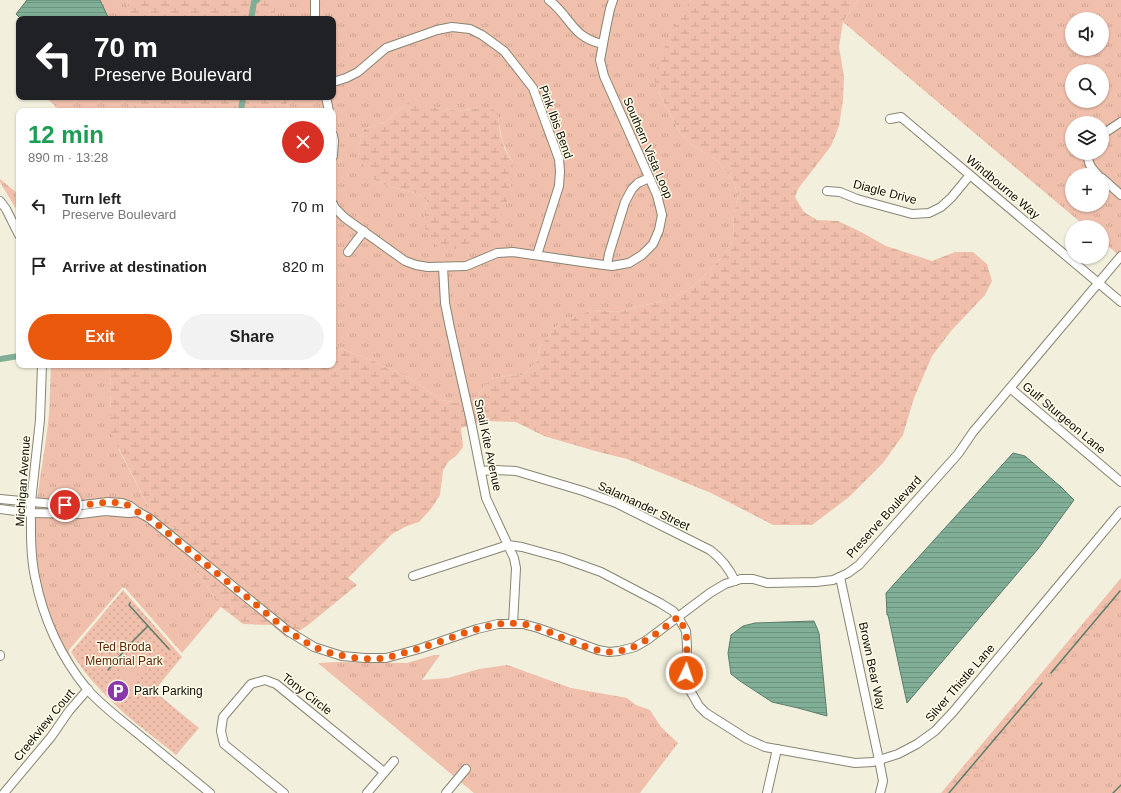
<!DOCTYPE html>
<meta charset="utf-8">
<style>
:root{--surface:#fff;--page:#f2f2f2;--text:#222;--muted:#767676;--accent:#ea580c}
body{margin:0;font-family:Arial,sans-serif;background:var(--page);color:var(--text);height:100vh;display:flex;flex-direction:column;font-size:15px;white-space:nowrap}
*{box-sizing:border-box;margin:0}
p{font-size:13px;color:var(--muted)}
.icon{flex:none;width:22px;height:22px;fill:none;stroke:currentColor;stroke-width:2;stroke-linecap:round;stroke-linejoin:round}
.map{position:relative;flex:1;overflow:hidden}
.side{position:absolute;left:16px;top:108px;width:320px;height:260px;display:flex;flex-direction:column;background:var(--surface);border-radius:8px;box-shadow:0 1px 3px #0004}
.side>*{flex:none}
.banner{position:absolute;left:16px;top:16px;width:320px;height:84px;border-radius:8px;box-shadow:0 1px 3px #0004;background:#202124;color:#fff;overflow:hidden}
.controls{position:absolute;left:1065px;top:12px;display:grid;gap:8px}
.controls a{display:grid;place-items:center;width:44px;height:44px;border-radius:50%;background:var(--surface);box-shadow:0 1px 3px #0004;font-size:20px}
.pin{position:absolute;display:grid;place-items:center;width:34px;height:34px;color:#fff;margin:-17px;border:2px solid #fff;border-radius:50%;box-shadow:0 1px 4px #0007}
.me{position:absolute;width:44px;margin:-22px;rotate:3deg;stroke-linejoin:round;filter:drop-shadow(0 0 3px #0008)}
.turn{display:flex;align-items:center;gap:14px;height:84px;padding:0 12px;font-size:18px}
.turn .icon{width:52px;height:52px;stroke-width:2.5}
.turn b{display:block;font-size:28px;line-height:34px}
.round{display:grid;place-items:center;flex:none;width:42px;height:42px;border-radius:21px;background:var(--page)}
.headline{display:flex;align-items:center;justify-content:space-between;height:68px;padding:0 12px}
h1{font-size:24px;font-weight:700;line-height:30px;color:#1e9e55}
.cta{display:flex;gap:8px;margin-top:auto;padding:8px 12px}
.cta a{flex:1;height:46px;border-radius:24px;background:var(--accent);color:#fff;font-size:16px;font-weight:700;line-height:46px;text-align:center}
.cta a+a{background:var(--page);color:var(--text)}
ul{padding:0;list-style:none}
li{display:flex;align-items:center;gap:12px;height:60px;padding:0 12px}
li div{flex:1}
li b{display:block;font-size:15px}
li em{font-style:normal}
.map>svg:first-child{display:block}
</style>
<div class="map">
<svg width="1121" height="793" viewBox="0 0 1121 793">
<defs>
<pattern id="grass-tufts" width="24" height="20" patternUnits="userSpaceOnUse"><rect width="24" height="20" fill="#f0c0ac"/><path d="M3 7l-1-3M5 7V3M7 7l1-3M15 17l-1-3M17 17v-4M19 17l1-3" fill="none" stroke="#cda492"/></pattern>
<pattern id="wetland-marsh" width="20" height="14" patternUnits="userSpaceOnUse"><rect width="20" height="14" fill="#f0c0ac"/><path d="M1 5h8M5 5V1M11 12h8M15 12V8" fill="none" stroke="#cda492"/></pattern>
<pattern id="park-dots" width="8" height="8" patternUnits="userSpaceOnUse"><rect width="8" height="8" fill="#f0c0ac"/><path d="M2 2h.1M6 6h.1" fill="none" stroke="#cda492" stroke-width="1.8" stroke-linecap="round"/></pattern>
<pattern id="water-rules" width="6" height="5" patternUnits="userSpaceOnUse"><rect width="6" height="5" fill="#80ae96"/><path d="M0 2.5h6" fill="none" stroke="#6d9480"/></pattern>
</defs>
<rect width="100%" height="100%" fill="#f2f0dc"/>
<g fill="url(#grass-tufts)" fill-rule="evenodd">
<path d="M100,0H127L129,19H109Z"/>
<path d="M275,0H691L658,92L680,133L692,145L719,162L734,182L738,197L734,213L733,240L724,255L701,279L688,290L672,299L615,312L592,310L558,325L540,346L536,362L523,375L506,376L490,379L476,397L464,404L441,400L408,377L391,370L369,359L341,349L333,343V111H289L286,97H333V19H275ZM404,105L460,111L478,108L498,117C501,135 502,146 513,162L429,237C424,224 423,216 427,201L419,194L388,186L374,180L362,162L358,148L364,129L385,122L397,113Z"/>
<path d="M858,0H1121V257L1102,241V227H1086L843,22ZM1072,19H1102V49H1072ZM1072,71H1102V101H1072ZM1072,123H1102V153H1072ZM1072,175H1102V205H1072Z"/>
<path d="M46,97H131V111H60Z"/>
<path d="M0,179L17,193L19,191V214L0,182Z"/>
<path d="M51,365H109L111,387L110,410L119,450L148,506L174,547L193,568L204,581L220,608L182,653L125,588H122L69,650V653L76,665C59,644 48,618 43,591C40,579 36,565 35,553C32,507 45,459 49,414C50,397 50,381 51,365Z"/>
<path d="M1121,578V793H941Z"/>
<path d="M434,655H440L422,680L448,678L479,669L507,665L571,688L627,698L636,705L650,710L661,727L678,743L640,793H474L318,663L339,662L407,663Z"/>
</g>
<g fill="url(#wetland-marsh)">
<path d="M127,0H275V19H129Z"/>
<path d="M691,0H858L843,22L839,47L844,77L843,100L839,126L831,146L798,189L795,197L804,212L817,220L838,221L861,232L886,246L908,253L932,261L955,252H973L987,264L992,281L985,295L951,331L932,356L914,398L903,435L883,463L849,497L812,525H773L711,493L674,478L627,459L595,451L544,436L516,422L485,421L461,428L463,447L457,455L449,461L443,470L440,495L431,509L419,522L407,526L392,534L348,578L357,585L307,626L287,638L272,625L243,624L221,607L220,608L204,581L193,568L174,547L148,506L111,433L110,410L111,387L109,365H333V343L341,349L369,359L391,370L408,377L441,400L464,404L476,397L490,379L506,376L523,375L536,362L540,346L558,325L575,317L592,310L615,312L672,299L688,290L701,279L724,255L733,240L734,213L738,197L734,182L719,162L692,145L680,133L658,92L654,77L661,55L674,27Z"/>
<path d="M131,97H286L289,111H131Z"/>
<path d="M414,99L428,107L460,111L478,108H492L498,116L500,133L505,150L513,162L511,188L506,204L500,220L488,236L473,247L456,249H441C437,245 432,241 429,237C422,226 424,213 427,201L419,194L388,186L374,180L361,162L358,148L364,129L385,122L397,113L404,105Z"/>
<path d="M1120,589V591H1121V598L1106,611L1101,617L1088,636L1072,654L1063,668L1054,674L1051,673L1050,672C1057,657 1069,647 1079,635C1092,620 1103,604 1117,590Z"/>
<path d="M1040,682L1044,684V687L1035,700L1020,716L1011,729L997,742L987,755L978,770L955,793H944L968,763L982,749L1002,723L1010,714L1035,684Z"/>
</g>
<path fill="url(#park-dots)" d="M123,590L182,657L154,691L199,728L176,755C149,733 120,713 97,686C87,676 79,664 71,652Z"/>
<g fill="#f0c0ac">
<path d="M132,657L147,670L141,677L126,664Z"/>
<path d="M124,666L139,679L133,686L118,673Z"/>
</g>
<g fill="url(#water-rules)" stroke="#5d7d6b">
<path d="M27,0H100L109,19H21L16,14Z"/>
<path d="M1013,453L1025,456L1061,487L1074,500L1038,549L907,703L888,615H887L886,593Z"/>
<path d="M814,621L819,633L827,716L798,708L772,702L740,681L731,674L728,653L731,635L743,626L755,623Z"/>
</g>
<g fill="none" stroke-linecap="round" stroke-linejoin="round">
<g stroke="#5d7d6b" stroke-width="1.5">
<path d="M148,626L169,649"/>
<path d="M108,670L129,645L148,626L129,605L130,603"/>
<path d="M1051,673L1120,591"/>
<path d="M949,793L1042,683"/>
<path d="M1113,793L1121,785"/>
</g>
<g stroke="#80ae96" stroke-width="6">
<path d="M251,19L254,2L257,0"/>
<path d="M241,111L243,97"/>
<path d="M0,359L19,356"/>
</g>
<g stroke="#878573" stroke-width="10">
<g id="minor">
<path d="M549,0C571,17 572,38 603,44"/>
<path d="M315,19V0"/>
<path d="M333,82L346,78L358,72L386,48L437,30L452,27L470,29L482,35L504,51L533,88L559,159L560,171L559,186L537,255"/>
<path d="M326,97L329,111"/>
<path d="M890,119L901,117L1121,302"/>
<path d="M333,135L334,141L333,156"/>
<path d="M1102,136L1106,132L1121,122"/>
<path d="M1089,153C1086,162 1092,169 1098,175"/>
<path d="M1102,178L1121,195"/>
<path d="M827,191L840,192L857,199L912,214L929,213L941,207L951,198L970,175"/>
<path d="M0,201L6,209L19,235"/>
<path d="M333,204L335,208L345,218L405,261L416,265L428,267L466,266L497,253L513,252L596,264L612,266L629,263L642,255L653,244L659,230L662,215L657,195L604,76L600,60L606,28L610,9L613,0"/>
<path d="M348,252L364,231"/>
<path d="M607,265L609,254L625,202L632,189L638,183L649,178"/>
<path d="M443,267L445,303L450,328L471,422L486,498L514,558L516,568L513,624"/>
<path d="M42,365L40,420L31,502C31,527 30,553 35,577C43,618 61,657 87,689C102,706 120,719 137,733C161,753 186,773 210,793"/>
<path d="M1010,388L1121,482"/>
<path d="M481,471L496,470L516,471L583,491L616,503L710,550C722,559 729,568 735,581"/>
<path d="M0,499L65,505H83L108,502L122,503L130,506L138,512L149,518L288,631L314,647L342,656L365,658H386L419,649L477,629L498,624H523L538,628L598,650L609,652L619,651L635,647L647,640L710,593L725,584L741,579H753L767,583L816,582L833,580L848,573L859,565L958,454L973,432L1121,256"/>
<path d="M0,509L31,513L81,514L105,511L129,513L138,512"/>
<path d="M413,576L508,545L522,547L562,558L601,572L660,603L673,611L678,617L686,631L687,646L686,673L688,687L699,706L706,713L747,739L765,747L855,763L873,762L898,754L917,744L935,731L953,712L1121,511"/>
<path d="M840,577L879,760L883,781L880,793"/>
<path d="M0,655V656"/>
<path d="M4,793L51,737L69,711L88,689"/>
<path d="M284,793L224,744L221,731L223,717L251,684L265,680L276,684L384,772"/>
<path d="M367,793L394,761"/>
<path d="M446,793L466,769"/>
<path d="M767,793L777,749"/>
</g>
</g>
<use href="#minor" stroke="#fff" stroke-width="8"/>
</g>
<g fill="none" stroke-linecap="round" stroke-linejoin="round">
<path stroke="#ea580c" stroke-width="7" stroke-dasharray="0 12.6" d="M65,505H83L108,502L122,503L130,506L138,512L150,518C182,545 215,572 248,598C269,615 289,634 313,646C332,656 369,662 390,657C407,652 424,647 442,641C468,632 495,620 523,624C536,626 549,632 561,637C573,641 585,647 597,650C629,659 655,634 678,617L686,631L687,646L686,673"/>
</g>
<defs>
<g id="parking-disc" transform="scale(1.15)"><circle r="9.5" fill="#8a38a7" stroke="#fffde9"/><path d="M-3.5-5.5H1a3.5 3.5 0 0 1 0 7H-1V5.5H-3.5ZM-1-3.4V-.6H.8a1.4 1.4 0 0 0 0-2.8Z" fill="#fff"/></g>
</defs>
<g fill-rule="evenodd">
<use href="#parking-disc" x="118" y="691"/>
</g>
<g text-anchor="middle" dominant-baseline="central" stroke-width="3" stroke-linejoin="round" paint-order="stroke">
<g font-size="12" fill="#0c0c06" stroke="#fffde9">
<text transform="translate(556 122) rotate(70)">Pink Ibis Bend</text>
<text transform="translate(648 148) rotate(67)">Southern Vista Loop</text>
<text transform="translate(1003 187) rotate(40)">Windbourne Way</text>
<text transform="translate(885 192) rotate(15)">Diagle Drive</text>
<text transform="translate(1064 418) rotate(40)">Gulf Sturgeon Lane</text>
<text transform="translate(488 445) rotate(78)">Snail Kite Avenue</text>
<text transform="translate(23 481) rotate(-86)">Michigan Avenue</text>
<text transform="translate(644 506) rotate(25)">Salamander Street</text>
<text transform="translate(884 517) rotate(-48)">Preserve Boulevard</text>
<text transform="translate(872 666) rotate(78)">Brown Bear Way</text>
<text transform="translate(960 683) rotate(-49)">Silver Thistle Lane</text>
<text transform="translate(307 694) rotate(38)">Tony Circle</text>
<text transform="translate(44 725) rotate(-51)">Creekview Court</text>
</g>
<g font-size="12" fill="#5f2609" stroke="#fffde9">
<text x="124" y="647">Ted Broda<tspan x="124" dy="14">Memorial Park</tspan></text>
</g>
<g font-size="12" fill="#0c0c06" stroke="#fffde9" text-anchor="start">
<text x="134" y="691">Park Parking</text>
</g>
</g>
</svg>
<div class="controls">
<a><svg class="icon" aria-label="sound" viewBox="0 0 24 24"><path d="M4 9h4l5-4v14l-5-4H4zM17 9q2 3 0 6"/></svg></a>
<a><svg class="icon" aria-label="search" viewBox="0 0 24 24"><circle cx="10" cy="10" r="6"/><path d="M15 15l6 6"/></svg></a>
<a><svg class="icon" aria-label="layers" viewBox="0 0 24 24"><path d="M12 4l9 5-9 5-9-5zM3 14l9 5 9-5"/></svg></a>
<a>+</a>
<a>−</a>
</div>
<div class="pin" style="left:65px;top:505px;background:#d93025"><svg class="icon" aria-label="arrive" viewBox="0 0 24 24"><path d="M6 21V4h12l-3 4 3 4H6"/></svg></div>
<svg class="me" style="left:686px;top:673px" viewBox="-20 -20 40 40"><circle r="17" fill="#ea580c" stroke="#fff" stroke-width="3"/><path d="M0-11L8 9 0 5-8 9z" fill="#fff"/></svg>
<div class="banner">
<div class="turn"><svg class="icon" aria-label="left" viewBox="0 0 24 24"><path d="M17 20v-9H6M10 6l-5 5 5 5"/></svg><div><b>70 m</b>Preserve Boulevard</div></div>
</div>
<section class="side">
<div class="headline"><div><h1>12 min</h1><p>890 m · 13:28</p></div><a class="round" style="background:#d93025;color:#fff"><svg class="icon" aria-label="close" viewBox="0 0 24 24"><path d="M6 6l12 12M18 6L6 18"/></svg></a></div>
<ul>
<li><svg class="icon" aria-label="left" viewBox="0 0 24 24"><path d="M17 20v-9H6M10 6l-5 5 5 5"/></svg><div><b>Turn left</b><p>Preserve Boulevard</p></div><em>70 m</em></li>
<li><svg class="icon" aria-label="arrive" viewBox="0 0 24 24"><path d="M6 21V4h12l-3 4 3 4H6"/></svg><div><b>Arrive at destination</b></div><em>820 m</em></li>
</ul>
<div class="cta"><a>Exit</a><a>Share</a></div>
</section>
</div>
